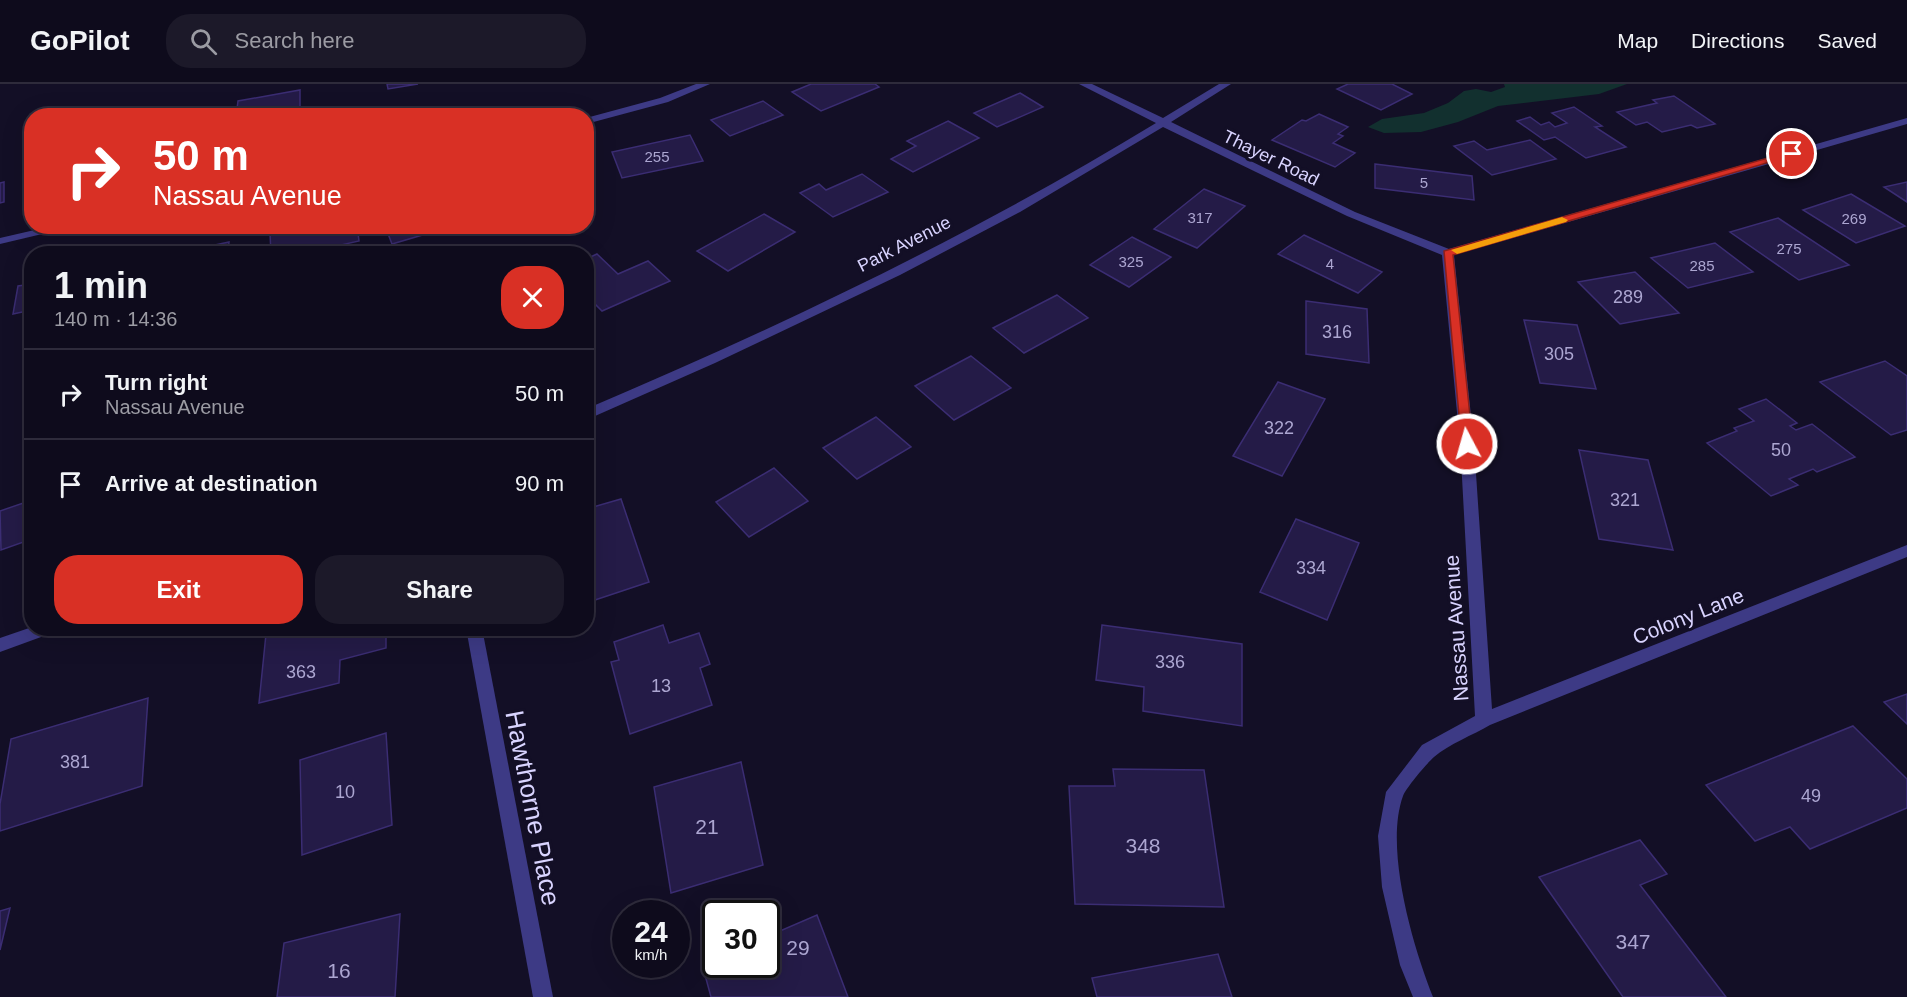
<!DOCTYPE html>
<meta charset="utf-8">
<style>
:root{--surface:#0e0b1c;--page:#1c1929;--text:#f1f3f6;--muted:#9b9ba3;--line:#2e2b3b;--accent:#d93025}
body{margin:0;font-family:Arial,sans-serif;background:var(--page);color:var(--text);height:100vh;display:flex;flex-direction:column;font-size:22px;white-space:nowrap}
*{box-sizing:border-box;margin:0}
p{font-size:20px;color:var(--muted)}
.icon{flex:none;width:33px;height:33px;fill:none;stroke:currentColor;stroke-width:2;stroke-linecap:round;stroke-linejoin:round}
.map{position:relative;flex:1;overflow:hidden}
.details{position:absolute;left:24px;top:162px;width:570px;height:390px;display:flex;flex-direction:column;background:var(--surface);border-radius:24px;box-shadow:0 6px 24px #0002,0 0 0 2px var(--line)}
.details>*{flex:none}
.guide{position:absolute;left:24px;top:24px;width:570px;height:126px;border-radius:24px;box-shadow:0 6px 24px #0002,0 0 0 2px var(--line);background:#d93025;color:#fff;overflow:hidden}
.speed{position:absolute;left:612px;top:816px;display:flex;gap:12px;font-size:30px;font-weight:700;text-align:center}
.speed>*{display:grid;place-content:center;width:78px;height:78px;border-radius:50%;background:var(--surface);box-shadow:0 6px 24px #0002,0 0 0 2px var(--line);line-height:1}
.speed small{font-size:15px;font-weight:400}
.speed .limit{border:3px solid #111;border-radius:9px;background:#fff;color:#111}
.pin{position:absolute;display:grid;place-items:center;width:51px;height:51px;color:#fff;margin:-26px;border:3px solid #fff;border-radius:50%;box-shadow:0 2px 6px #0007}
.me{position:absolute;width:66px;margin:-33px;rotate:354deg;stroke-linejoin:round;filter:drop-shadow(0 0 4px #0008)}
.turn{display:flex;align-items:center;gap:21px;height:126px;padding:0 30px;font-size:27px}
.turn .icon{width:78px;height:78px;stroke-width:2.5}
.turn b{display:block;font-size:42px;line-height:51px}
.round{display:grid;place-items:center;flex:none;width:63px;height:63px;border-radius:24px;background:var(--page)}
.headline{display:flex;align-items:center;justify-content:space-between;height:102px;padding:0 30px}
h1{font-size:36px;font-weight:700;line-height:45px}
.cta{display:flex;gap:12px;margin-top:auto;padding:12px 30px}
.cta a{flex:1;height:69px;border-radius:24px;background:var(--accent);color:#fff;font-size:24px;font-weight:700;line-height:69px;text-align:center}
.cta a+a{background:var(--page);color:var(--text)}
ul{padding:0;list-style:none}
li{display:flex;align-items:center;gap:18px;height:90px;padding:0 30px;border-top:2px solid var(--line)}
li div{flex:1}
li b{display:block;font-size:22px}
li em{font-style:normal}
header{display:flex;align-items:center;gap:36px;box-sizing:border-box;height:84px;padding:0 30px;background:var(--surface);border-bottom:2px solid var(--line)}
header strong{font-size:28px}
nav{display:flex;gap:33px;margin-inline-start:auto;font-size:21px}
.search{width:420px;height:54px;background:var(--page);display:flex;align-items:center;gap:15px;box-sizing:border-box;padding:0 21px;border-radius:24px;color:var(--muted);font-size:22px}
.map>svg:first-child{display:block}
</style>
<header>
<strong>GoPilot</strong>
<div class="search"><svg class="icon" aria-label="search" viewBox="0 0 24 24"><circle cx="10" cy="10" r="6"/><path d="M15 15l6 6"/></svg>Search here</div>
<nav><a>Map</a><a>Directions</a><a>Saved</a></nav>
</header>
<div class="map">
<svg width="1907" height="913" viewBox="0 0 1907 913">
<rect width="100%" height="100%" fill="#130f26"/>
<path fill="#12302f" d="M1504,0H1627L1599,10L1498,22L1458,38L1421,48L1384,49L1368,43L1382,35L1424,29L1448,19L1464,7L1476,5L1491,8L1505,3Z"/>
<g fill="#241b47" stroke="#3b2d73" stroke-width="1.5">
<path d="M387,0H418L388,5Z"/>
<path d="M811,0H875L879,3L821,27L792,8Z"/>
<path d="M1348,0H1392L1412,10L1381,26L1337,5Z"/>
<path d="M300,6V27L280,32H202L237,25L238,17Z"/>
<path d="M1020,9L1043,23L997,43L974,29Z"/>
<path d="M1674,12L1715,40L1697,44L1691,41L1662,48L1647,38L1636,41L1617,28L1657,19L1653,16Z"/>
<path d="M763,17L783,31L730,52L711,36Z"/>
<path d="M1574,23L1602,42L1595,43L1626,63L1586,74L1555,53L1544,56L1517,37L1530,33L1541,41L1549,38L1555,43L1567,39L1552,29Z"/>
<path d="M1319,30L1348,43L1338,50L1343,52L1333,59L1355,69L1335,83L1272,56L1302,36L1306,37Z"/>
<path d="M948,37L979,54L913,88L891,75L916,62L907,57Z"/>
<path d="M690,51L703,77L622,94L612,68Z"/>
<path d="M1530,56L1556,75L1492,91L1454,62L1474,57L1487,66Z"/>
<path d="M1375,80L1472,92L1474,116L1375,104Z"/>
<path d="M862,90L888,108L833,133L800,109L819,100L826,106Z"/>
<path d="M4,98V118L0,119V99Z"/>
<path d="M1907,98V118L1884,103Z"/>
<path d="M1204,105L1245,122L1197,164L1154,145Z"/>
<path d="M1851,110L1905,142L1856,159L1803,126Z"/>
<path d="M764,130L795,148L728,187L697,167Z"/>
<path d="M1778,134L1849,181L1799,196L1730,148Z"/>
<path d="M301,142H357L359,157L301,170H271L270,149Z"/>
<path d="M385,142H453L392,160Z"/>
<path d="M1304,151L1382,188L1358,209L1278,170Z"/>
<path d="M1132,153L1171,173L1129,203L1090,181Z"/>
<path d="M229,158L228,170H173Z"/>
<path d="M1715,159L1753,188L1688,204L1651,174Z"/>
<path d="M597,170L618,190L648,177L670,197L602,227L586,211V175Z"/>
<path d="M1635,188L1679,229L1620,240L1578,198Z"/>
<path d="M32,200V226L13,230L18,202Z"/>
<path d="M1057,211L1088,234L1024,269L993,244Z"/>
<path d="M1306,217L1367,225L1369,279L1306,270Z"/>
<path d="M1524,236L1577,241L1596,305L1540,299Z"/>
<path d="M971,272L1011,304L954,336L915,302Z"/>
<path d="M1885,277L1907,292V346L1891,351L1820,298Z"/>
<path d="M1278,298L1325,315L1282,392L1233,372Z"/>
<path d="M1766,315L1797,339L1790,342L1796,346L1812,340L1855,373L1817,388L1813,385L1789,395L1798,401L1771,412L1707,359L1737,347L1734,344L1754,337L1739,325Z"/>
<path d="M876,333L911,363L857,395L823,364Z"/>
<path d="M1579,366L1648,376L1673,466L1599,455Z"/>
<path d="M774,384L808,417L749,453L716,418Z"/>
<path d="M621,415L649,498L589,518L586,508V425Z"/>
<path d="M32,416V455L1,466L0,427Z"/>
<path d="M1296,435L1359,459L1327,536L1260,508Z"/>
<path d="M663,541L669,559L699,549L710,580L700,584L712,621L630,650L611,578L619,576L614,558Z"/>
<path d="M1102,541L1242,560V642L1143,627L1144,603L1096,596Z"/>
<path d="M289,544H386V564L340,576L339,599L259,619L266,550Z"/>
<path d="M1907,610V640L1884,618Z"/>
<path d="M148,614L142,702L0,747V720L11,655Z"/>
<path d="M1853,642L1907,695V724L1810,765L1790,743L1755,757L1706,701Z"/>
<path d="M386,649L392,741L302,771L300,676Z"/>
<path d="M741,678L763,781L671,809L654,703Z"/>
<path d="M1113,685L1204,686L1224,823L1075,820L1069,702H1115Z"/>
<path d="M1640,756L1667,790L1640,801L1726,913H1623L1539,793Z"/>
<path d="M10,824L0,866V827Z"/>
<path d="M400,830L395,913H277L284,859Z"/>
<path d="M817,831L848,913H711L702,880L716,874V880H766V853Z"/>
<path d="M1218,870L1232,913H1097L1092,894Z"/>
</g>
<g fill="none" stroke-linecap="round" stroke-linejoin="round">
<g fill="#3d3a85" fill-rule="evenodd">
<path d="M696,0H710L668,18L586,40V34L660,14Z"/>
<path d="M1079,0H1092L1163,34L1219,0H1231L1171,38L1355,128L1449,165L1907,34V40L1454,171L1474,360L1467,365L1460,360L1442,171L1347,132L1163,43L1020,128L900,191L715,279L586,336V325C782,242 974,150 1156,39Z"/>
<path d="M52,142H76L0,160V154Z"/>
<path d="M1468,370L1475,375L1492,625L1907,461V473L1490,641C1473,651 1449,660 1434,673C1427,679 1406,704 1403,712C1384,764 1413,863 1433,913H1413L1400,881L1382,803L1378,752L1386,708L1422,661L1475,632L1461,375Z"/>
<path d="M32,543V544H54L52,549L0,568V554Z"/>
<path d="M466,544H482L553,913H533Z"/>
</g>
</g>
<path fill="#d93025" stroke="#8d1f18" stroke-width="1.5" d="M1789,68L1797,70L1453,171L1473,360L1471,364H1462L1444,167Z"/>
<path fill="#f59e0b" d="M1562,133L1568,136L1566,138L1457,170L1451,166Z"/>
<g text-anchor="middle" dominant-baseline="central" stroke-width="6" stroke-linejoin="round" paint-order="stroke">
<g font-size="15" fill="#aca6d1">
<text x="657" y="72">255</text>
<text x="1424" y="98">5</text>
<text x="1200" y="133">317</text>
<text x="1854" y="134">269</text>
<text x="1789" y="164">275</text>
<text x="1131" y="177">325</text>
<text x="1330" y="179">4</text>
<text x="1702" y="181">285</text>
</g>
<g font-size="18" fill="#d9d4ff" stroke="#130f26">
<text transform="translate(1271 74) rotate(26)">Thayer Road</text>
<text transform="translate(904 160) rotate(-27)">Park Avenue</text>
</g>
<g font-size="18" fill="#aca6d1">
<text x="1628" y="213">289</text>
<text x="1337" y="248">316</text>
<text x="1559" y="270">305</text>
<text x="1279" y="344">322</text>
<text x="1781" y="366">50</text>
<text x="1625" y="416">321</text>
<text x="1311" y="484">334</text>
<text x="1170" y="578">336</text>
<text x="301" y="588">363</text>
<text x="661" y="602">13</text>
<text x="75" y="678">381</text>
<text x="345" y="708">10</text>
<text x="1811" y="712">49</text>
</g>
<g font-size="21" fill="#d9d4ff" stroke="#130f26">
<text transform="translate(1688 532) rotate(-22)">Colony Lane</text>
<text transform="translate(1456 544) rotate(-94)">Nassau Avenue</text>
</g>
<g font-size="21" fill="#aca6d1">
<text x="707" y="742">21</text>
<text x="1143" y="761">348</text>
<text x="1633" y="857">347</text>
<text x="798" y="863">29</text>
<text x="339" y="886">16</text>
</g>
<g font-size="26" fill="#d9d4ff" stroke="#130f26">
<text transform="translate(533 724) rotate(79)">Hawthorne Place</text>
</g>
</g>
</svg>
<div class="speed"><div>24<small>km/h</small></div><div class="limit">30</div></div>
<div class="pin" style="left:1792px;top:70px;background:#d93025"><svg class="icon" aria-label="arrive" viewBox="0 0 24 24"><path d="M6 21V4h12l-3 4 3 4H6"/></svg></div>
<svg class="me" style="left:1467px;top:360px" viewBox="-20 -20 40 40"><circle r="17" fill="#d93025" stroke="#fff" stroke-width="3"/><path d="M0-11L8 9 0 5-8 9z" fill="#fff"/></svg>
<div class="guide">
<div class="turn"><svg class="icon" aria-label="right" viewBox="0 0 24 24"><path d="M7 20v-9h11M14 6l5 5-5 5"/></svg><div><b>50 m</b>Nassau Avenue</div></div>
</div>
<section class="details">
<div class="headline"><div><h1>1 min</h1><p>140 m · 14:36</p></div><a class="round" style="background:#d93025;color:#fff"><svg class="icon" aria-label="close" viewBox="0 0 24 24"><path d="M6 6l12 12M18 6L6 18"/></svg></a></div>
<ul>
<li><svg class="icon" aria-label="right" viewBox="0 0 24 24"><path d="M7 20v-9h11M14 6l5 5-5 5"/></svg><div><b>Turn right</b><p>Nassau Avenue</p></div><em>50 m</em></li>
<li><svg class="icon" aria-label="arrive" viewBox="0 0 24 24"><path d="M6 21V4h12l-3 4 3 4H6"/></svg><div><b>Arrive at destination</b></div><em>90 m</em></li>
</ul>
<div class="cta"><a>Exit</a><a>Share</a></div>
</section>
</div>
